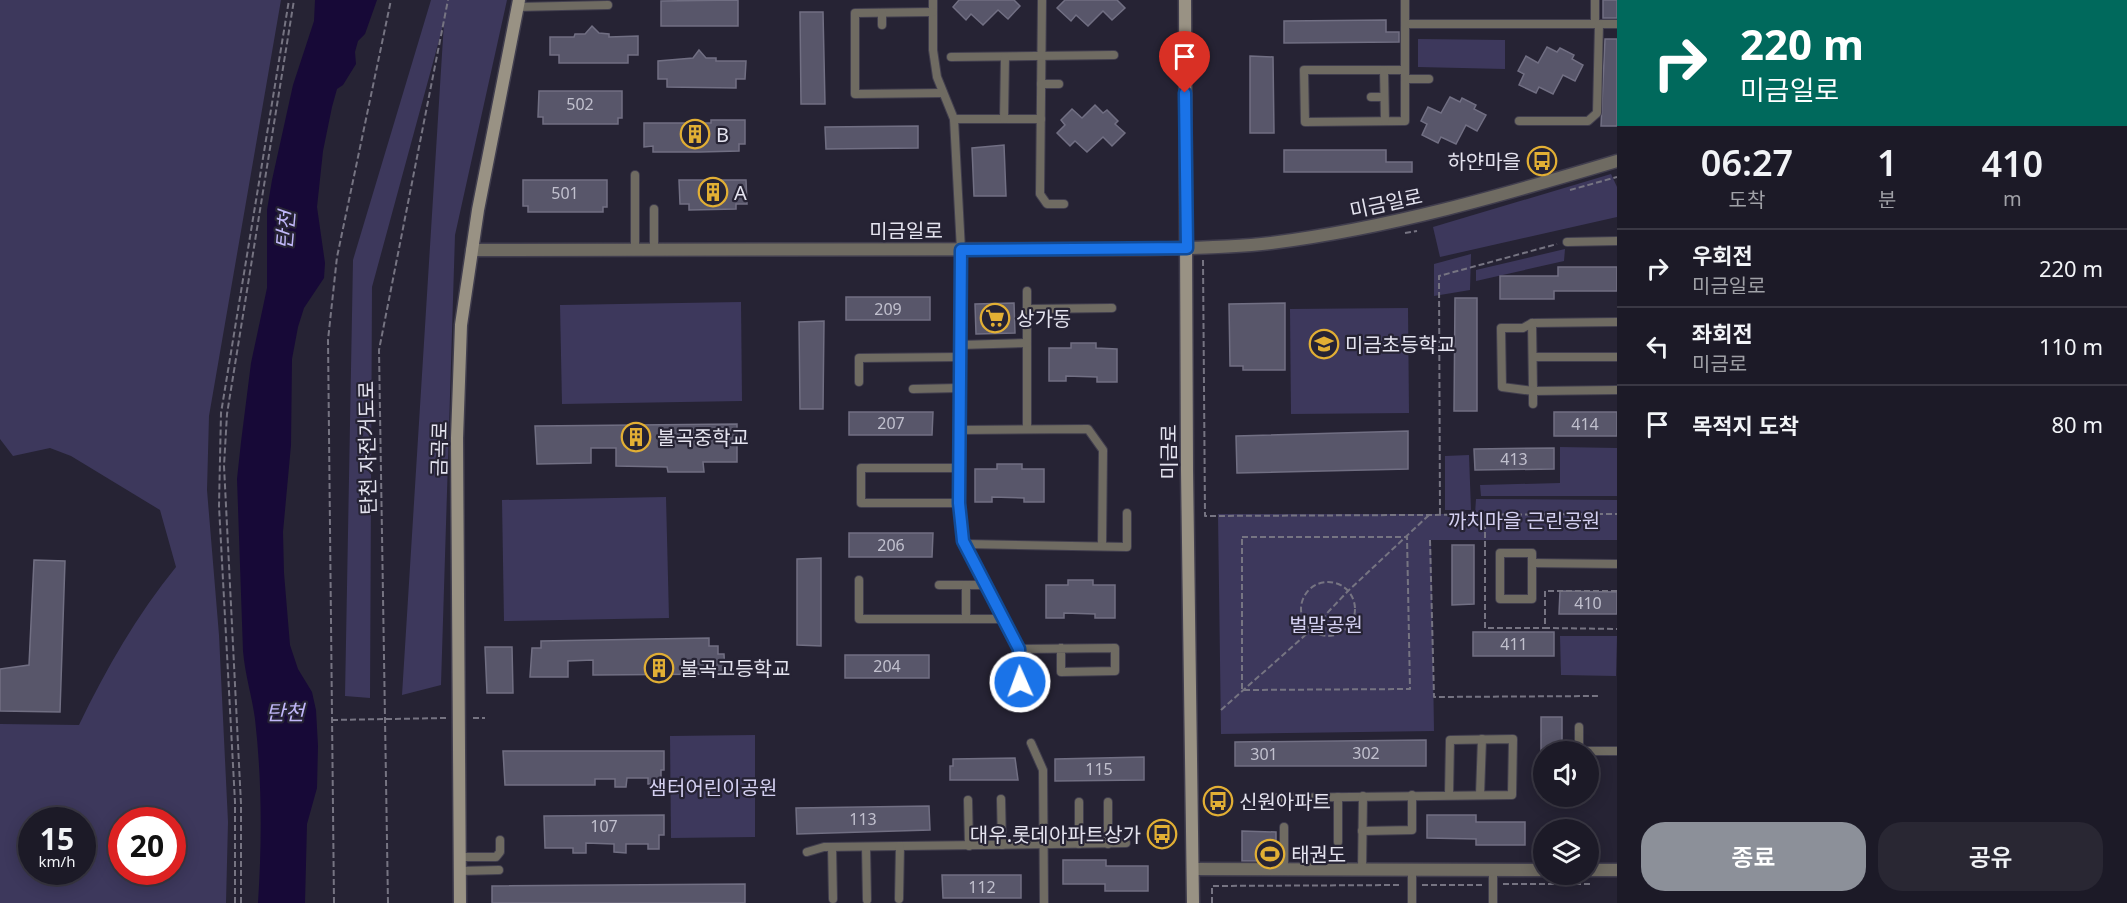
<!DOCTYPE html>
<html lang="ko">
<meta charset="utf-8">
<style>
:root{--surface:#1c1a27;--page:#292733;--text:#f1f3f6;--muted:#a0a1a7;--line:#3a3844;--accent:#8c9099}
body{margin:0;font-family:"Noto Sans","Noto Sans KR",sans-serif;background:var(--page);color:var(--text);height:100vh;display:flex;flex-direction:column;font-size:22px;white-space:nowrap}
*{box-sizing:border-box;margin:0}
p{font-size:20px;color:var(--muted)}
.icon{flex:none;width:33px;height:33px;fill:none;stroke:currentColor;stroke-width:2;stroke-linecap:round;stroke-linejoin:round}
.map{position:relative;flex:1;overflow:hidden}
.details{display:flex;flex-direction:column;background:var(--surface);width:510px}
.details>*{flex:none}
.guide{background:#00695c;color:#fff;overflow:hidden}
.controls{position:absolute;left:1533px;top:741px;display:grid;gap:12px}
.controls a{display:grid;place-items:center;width:66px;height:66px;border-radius:50%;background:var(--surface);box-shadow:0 3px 15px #0003,0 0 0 2px var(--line);font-size:30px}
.speed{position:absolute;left:18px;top:807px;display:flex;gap:12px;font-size:30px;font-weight:700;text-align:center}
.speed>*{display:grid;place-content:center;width:78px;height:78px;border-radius:50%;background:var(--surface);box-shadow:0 3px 15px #0003,0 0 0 2px var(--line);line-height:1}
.speed small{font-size:15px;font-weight:400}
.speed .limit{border:9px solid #d22;background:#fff;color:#111}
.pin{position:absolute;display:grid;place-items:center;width:51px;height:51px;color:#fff;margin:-62px -26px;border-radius:50% 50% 50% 0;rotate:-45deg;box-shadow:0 0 6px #0007}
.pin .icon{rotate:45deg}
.me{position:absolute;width:66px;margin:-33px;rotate:358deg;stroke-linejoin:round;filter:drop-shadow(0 0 4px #0008)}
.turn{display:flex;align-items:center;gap:21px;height:126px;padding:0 24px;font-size:27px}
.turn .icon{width:78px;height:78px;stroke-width:2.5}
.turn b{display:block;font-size:42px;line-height:51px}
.eta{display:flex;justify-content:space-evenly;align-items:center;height:102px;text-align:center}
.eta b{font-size:36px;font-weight:600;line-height:42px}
.action{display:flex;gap:12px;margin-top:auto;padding:12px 24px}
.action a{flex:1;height:69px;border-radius:24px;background:var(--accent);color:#fff;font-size:24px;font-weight:600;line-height:69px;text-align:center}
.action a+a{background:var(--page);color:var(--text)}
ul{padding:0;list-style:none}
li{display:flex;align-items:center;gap:18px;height:78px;padding:0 24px;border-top:2px solid var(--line)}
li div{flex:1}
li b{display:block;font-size:22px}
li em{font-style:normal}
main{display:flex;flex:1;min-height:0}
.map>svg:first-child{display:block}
</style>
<main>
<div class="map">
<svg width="1617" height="903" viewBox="0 0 1617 903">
<rect width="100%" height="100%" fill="#262334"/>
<g fill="#3d385c" fill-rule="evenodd">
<path d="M0,0H281L209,416L207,490L219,635L228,822L226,903H0V724L79,725C106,669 137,615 176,567L160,510L71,456L50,448L13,456L0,439ZM32,820H82V872H32ZM122,820H172V872H122Z"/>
<path d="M431,0H507L455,235L441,685L402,695L444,22L372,287L370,698L345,696L353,260Z"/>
<path d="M1418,39L1505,40V69L1418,67Z"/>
<path d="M1611,174L1617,187V217L1440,257L1433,227Z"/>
<path d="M1565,249L1564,261L1476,281V270Z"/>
<path d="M1471,254L1470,290L1434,296V264Z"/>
<path d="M741,302L742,401L562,404L560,305Z"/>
<path d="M1408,308L1409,413L1291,414L1290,309Z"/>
<path d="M1560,447L1617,448V496H1481L1480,485L1560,483Z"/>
<path d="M1469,455L1471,510H1445V456Z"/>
<path d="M666,497L669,618L504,621L502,500Z"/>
<path d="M1476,499L1617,500V540H1431L1434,731L1221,734L1218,514H1475Z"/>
<path d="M1560,636H1617L1616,676L1561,675Z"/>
<path d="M755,735V837L671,838L670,736Z"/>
</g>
<path fill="#170937" d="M315,0H377L365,34L358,41L355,52L356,64L343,85L337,89L332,107L323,151L317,207L325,263L324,278L304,308L298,327L292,359L291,445L283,532L284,573L290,645L298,669L312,692L316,710L318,746L317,788L307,824L305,903H258C262,842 262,780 255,719C252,696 245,675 243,651L237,479L241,442L251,363L267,288V210L272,180L293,85L314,21Z"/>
<g fill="#58566a" stroke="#716f83" stroke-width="1.5">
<path d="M738,0V26H661V1Z"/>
<path d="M959,0H1014L1020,6L1008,19L998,10L983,25L971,14L966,20L953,7Z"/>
<path d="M1065,0H1117L1125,8L1112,20L1103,11L1088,26L1076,15L1071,21L1057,8Z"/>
<rect x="1603" y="0" width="14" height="18"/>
<path d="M800,12H823L825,104H801Z"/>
<path d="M1386,20V32H1399V42L1284,43V21Z"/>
<path d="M592,26L599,33L609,34V37L638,36V55H628V63H559V55H550V37H574L575,34H585Z"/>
<path d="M1605,39H1617V126H1601Z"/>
<path d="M1547,47L1557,52L1560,48L1574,55L1572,59L1583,65L1575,81L1563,75L1553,94L1539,87L1536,93L1519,85L1524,74L1518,71L1526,56L1538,63Z"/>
<path d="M699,50L706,58H716V61H746L745,79H736V88L667,87V79H658V61L693,58Z"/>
<path d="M1250,56L1273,57L1274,133H1250Z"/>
<path d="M539,91H622V118H618V124H543V117H538Z"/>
<path d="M1450,97L1460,102L1462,98L1476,105L1474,109L1486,115L1477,131L1466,125L1456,144L1441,137L1438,143L1422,135L1427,124L1421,121L1428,107L1441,113Z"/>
<path d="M1095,105L1103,113L1107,110L1118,121L1115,124L1125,133L1112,146L1103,137L1087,152L1075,141L1070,146L1057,133L1065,125L1061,120L1072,109L1082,118Z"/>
<path d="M711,120H745V144H739V151L700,152H653V146L644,147V123H711Z"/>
<path d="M918,126V148L826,149L825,127Z"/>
<path d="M1004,145L1006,196H974L972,148Z"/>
<path d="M1284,150H1386V162H1412V172H1284Z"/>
<path d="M523,180H607V207H603V212H528V206H523Z"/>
<path d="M679,180H746L747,204H736V209L689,210V204H680Z"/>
<path d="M1558,267H1617V291H1554V299H1500V276H1558Z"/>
<rect x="846" y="297" width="84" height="23"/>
<path d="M1455,298H1477V411H1454Z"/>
<path d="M1014,303L1015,333L976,334L975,304Z"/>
<path d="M1285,303V370H1243V366H1230L1229,304Z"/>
<path d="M824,321L823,409H800L799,322Z"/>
<path d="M1071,343H1096V348L1117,349V382H1097V377L1066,376V381H1049V348H1071Z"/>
<path d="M849,412H933L932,435H849Z"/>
<rect x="1554" y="412" width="63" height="24"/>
<path d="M737,424V462H703L704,472H668L667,467L616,466V448H591V463L537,464L535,426Z"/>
<path d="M1408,431V469L1237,473L1236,436Z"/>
<path d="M1554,448V469L1475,470L1474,449Z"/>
<path d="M997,464H1022V469H1044V502H1024V498L992,497V502H975V469H997Z"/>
<path d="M849,533H933L932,557H849Z"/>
<path d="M1452,545H1474V604L1452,605Z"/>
<path d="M821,558V646L797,645V559Z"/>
<path d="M34,560L65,561L60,712L0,711V669L29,665Z"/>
<path d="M1068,580H1093V585H1115V618H1095V614L1064,613V618H1046V585H1068Z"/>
<path d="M1560,591L1617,592V614H1559Z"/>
<rect x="1473" y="632" width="81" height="24"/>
<path d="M709,638V646H718V654H724L725,674L593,675V660L568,661V677H530L532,648H541V641Z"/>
<path d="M485,647H512L513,693H487Z"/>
<rect x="845" y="655" width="84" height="23"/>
<rect x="1541" y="717" width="21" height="35"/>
<path d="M1426,740V766H1235V742Z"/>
<path d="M503,751H664V770H661V784H648V778H627L626,787H615V779H595V785H505Z"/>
<path d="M1144,757V780L1055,781V759Z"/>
<path d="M1015,758L1018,780H950V766H953V759Z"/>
<path d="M929,806L930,830L797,834L796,808Z"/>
<path d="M664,815V835H659V849H648V844H626V853L614,852V844L586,843V853H573V848H545L544,816Z"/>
<path d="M1427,815H1476V822H1525V845H1476V839L1427,838Z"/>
<path d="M1242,831L1276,832V861H1242Z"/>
<path d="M1063,860H1106V866H1148V891H1105V884H1063Z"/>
<path d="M942,875H1021V898H943Z"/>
<path d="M745,884V903H492V886Z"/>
</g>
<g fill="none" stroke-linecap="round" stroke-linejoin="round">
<g stroke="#413e4e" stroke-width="10">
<g id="service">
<path d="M933,0V50L937,77L954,119L961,250L959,503L963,541L1019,649L1021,699"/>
<path d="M1042,0L1040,194L1047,204H1064"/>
<path d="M1405,0V121L1305,122L1304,70H1405"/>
<path d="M1595,0V24"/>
<path d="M517,7L608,5"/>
<path d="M933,12L855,13V94L943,93"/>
<path d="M882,13V25"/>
<path d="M1405,24H1617"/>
<path d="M951,57L1114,55"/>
<path d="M1384,70L1385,121"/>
<path d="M1405,79H1429"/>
<path d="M1041,84H1059"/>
<path d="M1371,97H1384"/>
<path d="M954,119H1041"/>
<path d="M1004,119L1005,57"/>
<path d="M1519,121H1588L1597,113L1599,24"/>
<path d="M654,209V250"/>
<path d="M1567,242L1617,241"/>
<path d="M635,250V175"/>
<path d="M1027,291V429"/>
<path d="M1027,309L1112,308"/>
<path d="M1617,322L1532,323L1533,391L1617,390"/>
<path d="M1532,323L1523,328H1501L1502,387L1533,391V404"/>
<path d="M960,345L1027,343"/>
<path d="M1533,357H1617"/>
<path d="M859,382V358L960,357"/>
<path d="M913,389L959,388"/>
<path d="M959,430L1088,429L1103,450L1102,546"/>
<path d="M959,503H861V468H959"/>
<path d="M965,544L1127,547V513"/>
<rect x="1500" y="553" width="32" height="46"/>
<path d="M1532,563L1617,564"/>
<path d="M859,580V619H1003"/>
<path d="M939,585H986"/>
<path d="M966,585V619"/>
<path d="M1019,649L1115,648V671L1061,672V648"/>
<path d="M1031,743L1043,770L1044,903"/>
<path d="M1579,751H1617"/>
<path d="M1579,752V727"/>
<path d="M1480,795L1482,739"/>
<path d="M1338,797V842"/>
<path d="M1265,798L1512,795L1513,739L1450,740L1449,795"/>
<path d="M1001,799L1002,845"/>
<path d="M968,800L969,846"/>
<path d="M1108,802V844"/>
<path d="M1284,827V871"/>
<path d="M1362,831L1412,830V795"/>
<path d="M1079,844V802"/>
<path d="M832,847L833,899"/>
<path d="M866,847L867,900"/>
<path d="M807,852L824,847L1126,843"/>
<path d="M459,857H496L500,852V840"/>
<path d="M459,871L499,870"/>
<path d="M1362,871L1363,796"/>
<path d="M899,899L900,846"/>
<path d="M1412,903V870"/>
<path d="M1493,903V870"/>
</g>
</g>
<g stroke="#413e4e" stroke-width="15">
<g id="minor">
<path d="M1193,869L1544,870"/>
<path d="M1588,870H1617"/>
</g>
</g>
<g stroke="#413e4e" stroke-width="15">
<path id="tertiary" d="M472,250L1144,249C1186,248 1229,248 1271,243C1390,228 1503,195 1617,161"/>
</g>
<g stroke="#413e4e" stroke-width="15">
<g id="secondary">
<path d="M1185,0L1187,470L1193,903"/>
<path d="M460,903L457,438L461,325L478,210L519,0"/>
</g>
</g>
<g stroke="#767482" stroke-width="2" stroke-dasharray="6 3" stroke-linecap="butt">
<path d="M1570,190L1617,177"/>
<path d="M1405,233L1417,231"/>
<path d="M1203,260L1205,516L1617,514"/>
<path d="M1440,514L1439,276L1557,244"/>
<path d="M1485,514V628H1545"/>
<path d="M1242,537H1407L1410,689L1242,690Z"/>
<path d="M1430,540L1434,697L1599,696"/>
<circle cx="1328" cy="609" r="27"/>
<path d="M1617,591H1545V628L1617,629"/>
<path d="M1221,710L1311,630L1348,591L1429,515"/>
<path d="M473,718H485"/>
<path d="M332,720L446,718"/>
<path d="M1503,884H1591"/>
<path d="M1422,885H1483"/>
<path d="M235,903V802L219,506L221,413L289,0"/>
<path d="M241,903V804L224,466L227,414L294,0"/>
<path d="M334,903L328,340L337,257L391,0"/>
<path d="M388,903L379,350L448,0"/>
<path d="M1212,903V886L1402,885"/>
</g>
<use href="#service" stroke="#6f6b62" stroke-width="8"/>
<use href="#minor" stroke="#6f6b62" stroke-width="12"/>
<use href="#tertiary" stroke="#6f6b62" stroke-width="12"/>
<use href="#secondary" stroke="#999284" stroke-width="12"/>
</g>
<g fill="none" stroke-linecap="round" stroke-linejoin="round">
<g stroke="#114b97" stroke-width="15">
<path id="route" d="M1020,682L1019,649L963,541L959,503L961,250L1187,248L1185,93"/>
</g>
<use href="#route" stroke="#1a73e8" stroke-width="10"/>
</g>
<defs>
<g id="building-ring" transform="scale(1.5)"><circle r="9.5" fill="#262334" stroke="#e2af34" stroke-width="1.5"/><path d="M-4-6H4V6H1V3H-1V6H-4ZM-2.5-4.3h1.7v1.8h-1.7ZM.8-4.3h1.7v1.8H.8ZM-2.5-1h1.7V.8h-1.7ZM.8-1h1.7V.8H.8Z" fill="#e2af34"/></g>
<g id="bus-ring" transform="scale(1.5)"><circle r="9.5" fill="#262334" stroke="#e2af34" stroke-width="1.5"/><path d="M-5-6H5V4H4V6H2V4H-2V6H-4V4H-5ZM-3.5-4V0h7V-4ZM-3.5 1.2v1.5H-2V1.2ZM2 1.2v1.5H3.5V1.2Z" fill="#e2af34"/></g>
<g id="supermarket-ring" transform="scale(1.5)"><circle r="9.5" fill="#262334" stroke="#e2af34" stroke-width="1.5"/><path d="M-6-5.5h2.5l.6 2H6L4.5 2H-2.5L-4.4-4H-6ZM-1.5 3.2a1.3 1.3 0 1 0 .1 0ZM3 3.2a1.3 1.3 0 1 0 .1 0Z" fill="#e2af34"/></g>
<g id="school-ring" transform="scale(1.5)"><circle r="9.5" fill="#262334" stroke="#e2af34" stroke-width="1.5"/><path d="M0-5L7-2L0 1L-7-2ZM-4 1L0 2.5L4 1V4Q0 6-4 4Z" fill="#e2af34"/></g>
<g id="stadium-ring" transform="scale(1.5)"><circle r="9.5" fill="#262334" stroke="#e2af34" stroke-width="1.5"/><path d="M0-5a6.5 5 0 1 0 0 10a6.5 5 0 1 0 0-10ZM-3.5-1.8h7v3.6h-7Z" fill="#e2af34"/></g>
</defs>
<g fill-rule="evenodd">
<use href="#building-ring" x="695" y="134"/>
<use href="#bus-ring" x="1542" y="161"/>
<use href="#building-ring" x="713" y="192"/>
<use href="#supermarket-ring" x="995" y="318"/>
<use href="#school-ring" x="1324" y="344"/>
<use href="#building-ring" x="636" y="437"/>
<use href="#building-ring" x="659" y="668"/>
<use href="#bus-ring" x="1218" y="801"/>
<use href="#bus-ring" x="1162" y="834"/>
<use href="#stadium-ring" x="1270" y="854"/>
</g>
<g text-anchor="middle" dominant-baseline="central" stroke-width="4.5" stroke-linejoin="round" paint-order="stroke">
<g font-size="16" fill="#c1c0ce">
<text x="580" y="104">502</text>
<text x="565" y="193">501</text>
<text x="888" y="309">209</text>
<text x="891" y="423">207</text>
<text x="1585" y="424">414</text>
<text x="1514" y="459">413</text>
<text x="891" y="545">206</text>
<text x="1588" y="603">410</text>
<text x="1514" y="644">411</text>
<text x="887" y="666">204</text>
<text x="1366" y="753">302</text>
<text x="1264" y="754">301</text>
<text x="1099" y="769">115</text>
<text x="863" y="819">113</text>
<text x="604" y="826">107</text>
<text x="982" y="887">112</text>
</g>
<g font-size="20" fill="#e4e3ef" stroke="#262334" text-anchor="start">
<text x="716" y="134">B</text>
<text x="1521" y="161" text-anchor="end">하얀마을</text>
<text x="734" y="192">A</text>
<text x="1016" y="318">상가동</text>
<text x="1345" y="344">미금초등학교</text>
<text x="657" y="437">불곡중학교</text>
<text x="680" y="668">불곡고등학교</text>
<text x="1239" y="801">신원아파트</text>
<text x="1141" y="834" text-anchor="end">대우.롯데아파트상가</text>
<text x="1291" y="854">태권도</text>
</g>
<g font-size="20" fill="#e4e3ef" stroke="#262334">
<text transform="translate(1386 203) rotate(-12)">미금일로</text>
<text x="906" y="230">미금일로</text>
<text transform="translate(367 448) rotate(-91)">탄천 자전거도로</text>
<text transform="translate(439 449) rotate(-89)">금곡로</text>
<text transform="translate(1168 452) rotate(-90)">미금로</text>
</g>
<g font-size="20" fill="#d4d0f1" stroke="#262334">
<text x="1524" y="520">까치마을 근린공원</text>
<text x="1326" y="624">벌말공원</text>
<text x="713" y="787">샘터어린이공원</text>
</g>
<g font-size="21" font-style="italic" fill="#c0b7f8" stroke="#262334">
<text transform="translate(285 230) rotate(-85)">탄천</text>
<text x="285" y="712">탄천</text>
</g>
</g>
</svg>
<div class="controls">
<a><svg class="icon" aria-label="sound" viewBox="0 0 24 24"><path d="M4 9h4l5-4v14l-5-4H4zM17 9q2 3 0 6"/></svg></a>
<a><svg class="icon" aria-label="layers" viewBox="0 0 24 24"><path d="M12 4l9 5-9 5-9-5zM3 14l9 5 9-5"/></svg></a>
</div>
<div class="speed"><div>15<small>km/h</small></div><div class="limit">20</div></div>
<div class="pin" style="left:1185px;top:93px;background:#d93025"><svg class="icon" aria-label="arrive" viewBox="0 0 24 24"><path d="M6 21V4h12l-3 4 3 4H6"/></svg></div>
<svg class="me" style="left:1020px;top:682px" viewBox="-20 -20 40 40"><circle r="17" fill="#1a73e8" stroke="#fff" stroke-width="3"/><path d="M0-11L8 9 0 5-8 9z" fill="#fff"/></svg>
</div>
<section class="details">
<div class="guide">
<div class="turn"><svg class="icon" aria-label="right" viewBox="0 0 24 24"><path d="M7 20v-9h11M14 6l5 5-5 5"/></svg><div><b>220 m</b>미금일로</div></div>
</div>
<div class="eta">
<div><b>06:27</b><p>도착</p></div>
<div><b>1</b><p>분</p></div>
<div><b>410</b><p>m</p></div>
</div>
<ul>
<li><svg class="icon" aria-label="right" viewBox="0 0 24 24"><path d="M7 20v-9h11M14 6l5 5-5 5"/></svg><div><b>우회전</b><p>미금일로</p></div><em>220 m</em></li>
<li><svg class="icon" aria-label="left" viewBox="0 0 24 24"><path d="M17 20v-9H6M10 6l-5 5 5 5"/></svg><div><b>좌회전</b><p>미금로</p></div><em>110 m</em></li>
<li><svg class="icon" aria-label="arrive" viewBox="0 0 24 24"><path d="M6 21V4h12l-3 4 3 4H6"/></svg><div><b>목적지 도착</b></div><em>80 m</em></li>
</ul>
<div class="action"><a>종료</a><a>공유</a></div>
</section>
</main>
